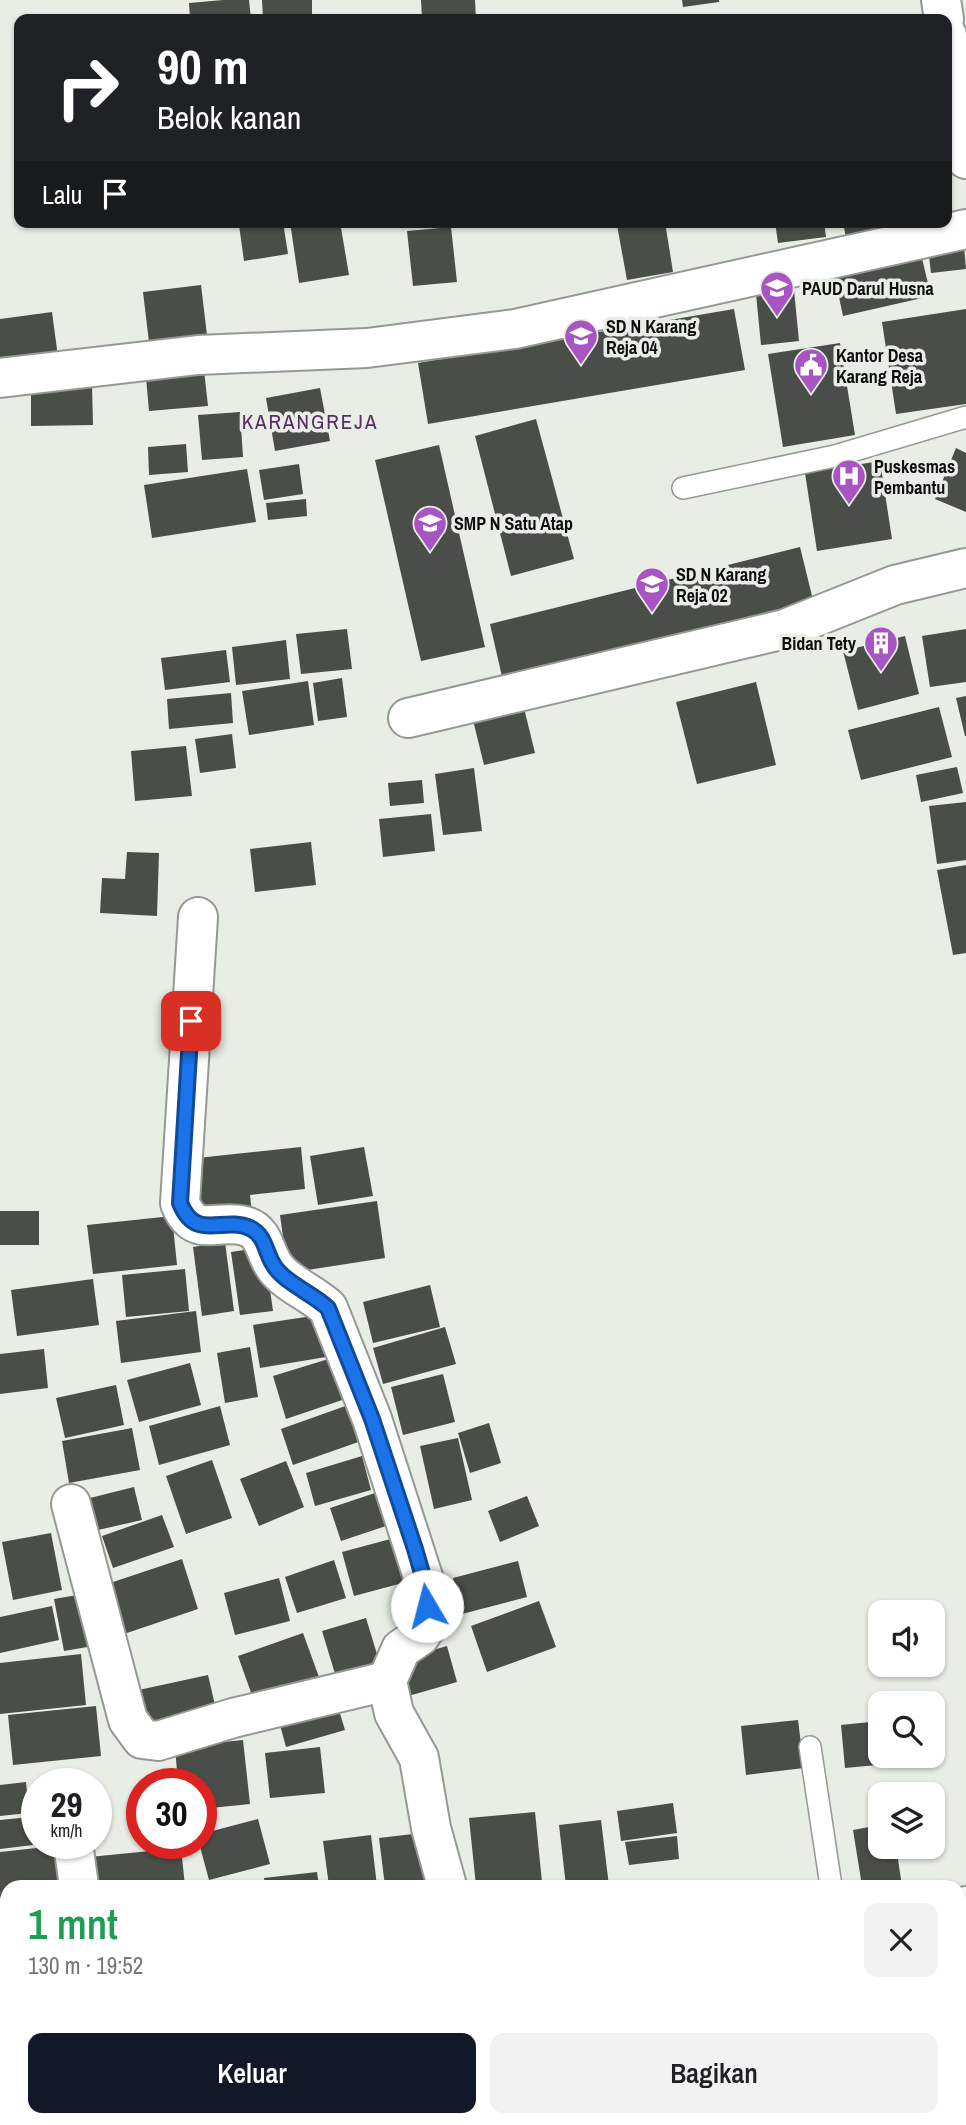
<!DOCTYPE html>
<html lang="id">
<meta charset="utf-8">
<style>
:root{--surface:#fff;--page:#f2f2f2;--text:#202124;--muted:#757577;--accent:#111827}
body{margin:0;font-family:"Archivo Narrow",sans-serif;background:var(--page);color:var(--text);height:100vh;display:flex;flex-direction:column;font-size:26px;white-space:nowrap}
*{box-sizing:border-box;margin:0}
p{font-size:23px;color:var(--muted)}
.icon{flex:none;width:38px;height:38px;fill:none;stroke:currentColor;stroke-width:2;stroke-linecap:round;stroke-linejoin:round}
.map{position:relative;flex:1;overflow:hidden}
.sheet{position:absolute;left:0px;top:1880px;width:966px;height:247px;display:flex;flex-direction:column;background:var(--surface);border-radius:21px 21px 0 0;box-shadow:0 2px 5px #0004}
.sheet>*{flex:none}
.banner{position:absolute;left:14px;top:14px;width:938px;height:214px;border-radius:14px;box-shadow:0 2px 5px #0004;background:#202124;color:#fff;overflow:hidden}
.buttons{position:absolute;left:868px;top:1600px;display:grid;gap:14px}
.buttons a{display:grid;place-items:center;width:77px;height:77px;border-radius:14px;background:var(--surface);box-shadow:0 2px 5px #0004;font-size:35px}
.speed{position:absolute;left:21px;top:1768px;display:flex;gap:14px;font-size:35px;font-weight:700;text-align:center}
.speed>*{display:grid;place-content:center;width:91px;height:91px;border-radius:50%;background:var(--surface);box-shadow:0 2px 5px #0004;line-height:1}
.speed small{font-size:18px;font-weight:400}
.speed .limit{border:10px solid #d22;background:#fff;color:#111}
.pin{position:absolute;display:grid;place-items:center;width:60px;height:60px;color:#fff;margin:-30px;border-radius:14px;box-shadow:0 4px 10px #0006}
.me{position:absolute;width:77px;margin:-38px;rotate:352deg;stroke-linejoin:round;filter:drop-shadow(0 0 5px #0008)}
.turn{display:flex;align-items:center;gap:24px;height:147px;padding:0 28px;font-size:32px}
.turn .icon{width:91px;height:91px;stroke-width:2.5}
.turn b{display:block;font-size:49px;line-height:60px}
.then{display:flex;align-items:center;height:66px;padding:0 28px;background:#0003;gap:14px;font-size:26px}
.round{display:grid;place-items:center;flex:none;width:74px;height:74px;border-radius:14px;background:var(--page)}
.headline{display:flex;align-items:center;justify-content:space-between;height:119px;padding:0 28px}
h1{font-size:42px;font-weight:600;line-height:52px;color:#1e9e55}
.button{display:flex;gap:14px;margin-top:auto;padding:14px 28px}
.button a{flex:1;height:80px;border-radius:14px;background:var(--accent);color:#fff;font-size:28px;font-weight:600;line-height:80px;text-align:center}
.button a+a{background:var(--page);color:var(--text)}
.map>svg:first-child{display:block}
</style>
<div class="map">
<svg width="966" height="2125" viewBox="0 0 966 2125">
<rect width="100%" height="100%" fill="#e8ede6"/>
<g fill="#4a4e48">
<path d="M223,0H249L251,19H190L189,3Z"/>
<path d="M262,0H312V19H263Z"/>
<path d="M421,0H475L476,19H422Z"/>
<path d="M682,0H719V2L683,7Z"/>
<path d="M260,222H283L288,254L244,261L239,225Z"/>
<path d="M290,222H340L349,275L299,283Z"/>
<path d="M636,222H665L673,272L627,280L617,225Z"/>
<path d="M775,222H824L826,237L778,243Z"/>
<path d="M843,222H901L902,229L846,238Z"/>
<path d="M451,227L457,282L413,286L407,231Z"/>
<path d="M963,235L966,269L931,273L927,240Z"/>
<path d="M920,250L931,296L843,316L833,269Z"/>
<path d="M201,285L207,335L149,342L143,292Z"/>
<path d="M794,290L799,341L761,345L756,294Z"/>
<path d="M734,309L745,370L428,424L418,363Z"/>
<path d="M966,309V404L896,414L882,322Z"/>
<path d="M52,312L58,357L0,364V319Z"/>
<path d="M840,343L855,435L783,447L768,354Z"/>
<path d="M203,361L208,406L149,411L145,366Z"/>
<path d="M92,385L93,425L31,426V386Z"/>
<path d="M320,388L330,441L275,451L266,398Z"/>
<path d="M240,412L243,457L202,460L198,415Z"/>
<path d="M536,419L574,559L511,576L475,436Z"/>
<path d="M186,444L188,472L149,475L148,447Z"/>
<path d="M439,445L485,647L421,661L375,460Z"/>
<path d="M956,448L966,453V512L935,499Z"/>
<path d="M880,461L892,539L817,551L805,473Z"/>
<path d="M299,464L303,494L264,500L259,470Z"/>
<path d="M247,469L256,522L152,538L144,485Z"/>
<path d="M306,499L307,516L268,520L266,503Z"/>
<path d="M800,547L814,604L503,681L490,624Z"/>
<path d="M347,629L352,669L301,674L296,634Z"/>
<path d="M966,629V682L930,687L922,636Z"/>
<path d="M905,636L919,694L858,710L843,651Z"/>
<path d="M286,640L290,679L236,685L232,647Z"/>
<path d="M226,650L230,682L165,690L161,658Z"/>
<path d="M342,678L347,717L318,721L313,683Z"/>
<path d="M308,681L314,725L249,735L242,691Z"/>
<path d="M756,682L776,765L697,784L676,702Z"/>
<path d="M231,693L233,723L169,729L167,699Z"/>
<path d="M966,696V736H965L956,698Z"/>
<path d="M939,707L952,757L861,780L848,730Z"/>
<path d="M524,708L535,753L484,765L473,720Z"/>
<path d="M232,734L236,768L200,773L195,739Z"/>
<path d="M186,746L192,796L135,801L131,751Z"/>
<path d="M957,767L963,793L921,802L916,775Z"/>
<path d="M474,768L482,831L443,835L435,774Z"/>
<path d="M422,780L424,803L390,806L388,783Z"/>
<path d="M966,802V860L937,864L929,806Z"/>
<path d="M431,814L435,851L383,857L379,819Z"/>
<path d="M311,842L316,885L255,892L250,849Z"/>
<path d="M127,852L159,853L157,916L100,913L102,878L125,879Z"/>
<path d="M966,865V953L953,955L937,870Z"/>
<path d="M301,1147L305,1189L250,1195L252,1213L203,1218L197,1158Z"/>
<path d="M364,1147L373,1196L318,1205L310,1156Z"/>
<path d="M377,1201L385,1258L288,1273L280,1215Z"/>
<rect x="0" y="1211" width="39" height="34"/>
<path d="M172,1216L177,1265L93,1274L87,1225Z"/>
<path d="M225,1242L234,1311L202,1316L193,1247Z"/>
<path d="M264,1247L273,1311L240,1315L231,1252Z"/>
<path d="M185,1269L189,1311L126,1317L122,1275Z"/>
<path d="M93,1279L99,1325L17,1336L11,1290Z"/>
<path d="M430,1285L440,1327L373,1343L363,1302Z"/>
<path d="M196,1311L201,1352L121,1363L116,1321Z"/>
<path d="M319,1315L326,1357L260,1368L253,1325Z"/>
<path d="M445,1327L456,1364L383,1384L373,1348Z"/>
<path d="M250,1347L258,1397L225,1403L217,1353Z"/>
<path d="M44,1349L48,1388L0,1394V1354Z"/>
<path d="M335,1357L348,1398L286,1419L273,1376Z"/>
<path d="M190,1363L201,1405L139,1422L127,1380Z"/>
<path d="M443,1374L455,1422L403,1435L391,1387Z"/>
<path d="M116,1385L124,1425L65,1438L56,1398Z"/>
<path d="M351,1404L364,1440L293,1465L281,1429Z"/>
<path d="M220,1406L230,1445L159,1465L149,1426Z"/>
<path d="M489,1423L501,1463L470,1473L458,1433Z"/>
<path d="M132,1428L140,1470L69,1483L62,1441Z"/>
<path d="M458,1438L472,1500L434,1509L420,1446Z"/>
<path d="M362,1456L371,1490L315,1506L306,1473Z"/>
<path d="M212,1460L232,1518L186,1534L166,1476Z"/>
<path d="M286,1461L304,1507L259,1526L240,1479Z"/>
<path d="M134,1487L142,1520L98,1530L90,1498Z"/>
<path d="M375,1493L386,1526L341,1541L330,1508Z"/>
<path d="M527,1496L539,1526L500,1542L488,1511Z"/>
<path d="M162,1515L174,1547L113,1568L102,1536Z"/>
<path d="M51,1533L62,1590L13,1600L2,1542Z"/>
<path d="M398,1537L410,1581L354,1596L342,1552Z"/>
<path d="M182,1559L198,1609L121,1635L104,1585Z"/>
<path d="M334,1560L346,1598L297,1613L285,1577Z"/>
<path d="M518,1561L527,1597L462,1614L453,1578Z"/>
<path d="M279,1578L290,1621L235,1635L224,1593Z"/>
<path d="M89,1593L99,1645L64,1651L54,1599Z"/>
<path d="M539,1601L556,1647L487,1672L471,1626Z"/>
<path d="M52,1606L59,1640L0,1653V1617Z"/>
<path d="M366,1618L380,1664L336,1677L322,1631Z"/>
<path d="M303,1633L319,1677L254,1701L238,1656Z"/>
<path d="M447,1646L457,1682L405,1697L395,1661Z"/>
<path d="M81,1654L86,1705L0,1714V1663Z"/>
<path d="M208,1675L218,1718L143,1734L134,1691Z"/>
<path d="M335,1697L345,1730L286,1747L277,1714Z"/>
<path d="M96,1706L101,1756L13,1765L8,1715Z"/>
<path d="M798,1720L804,1768L746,1775L741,1726Z"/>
<path d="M880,1721V1755H887L888,1764L845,1768L841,1725Z"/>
<path d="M243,1740L250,1804L201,1809V1783H178L175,1747Z"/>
<path d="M320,1747L325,1793L270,1798L265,1753Z"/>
<path d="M26,1782L29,1813L0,1816V1785Z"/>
<path d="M673,1803L677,1833L621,1841L617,1811Z"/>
<path d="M535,1812L542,1882L476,1886L469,1818Z"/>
<path d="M30,1817L33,1845L0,1849V1820Z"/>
<path d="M258,1819L270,1864L209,1880L199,1843L201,1834Z"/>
<path d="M601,1820L609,1886H566L559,1825Z"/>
<path d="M880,1825V1846H896L902,1886H862L853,1830Z"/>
<path d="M430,1832L437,1886H385L379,1838Z"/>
<path d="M371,1835L377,1886H329L323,1841Z"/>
<path d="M677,1836L679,1859L629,1865L625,1842Z"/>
<path d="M55,1846L59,1886H7V1897L0,1898V1852Z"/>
<path d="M181,1848L185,1886H92L89,1857Z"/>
<path d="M317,1872L319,1886H265L264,1878Z"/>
<path d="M7,1905V1941L0,1942V1906Z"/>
<path d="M0,2028L7,2051V2063L0,2065Z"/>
<path d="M959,2032L966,2040V2081L959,2083Z"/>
<path d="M7,2077V2121L0,2122V2078Z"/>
<path d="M23,2119H61L63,2125H24Z"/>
<rect x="478" y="2119" width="56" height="6"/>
<path d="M626,2119H642L643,2125H606Z"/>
<path d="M664,2119H719V2122L664,2125Z"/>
<path d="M859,2119H914L916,2125H844Z"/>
</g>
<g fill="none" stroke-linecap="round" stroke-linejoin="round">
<g stroke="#959993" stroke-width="24">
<g id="service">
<path d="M683,488L835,456L966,417"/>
<path d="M810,1747L831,1886"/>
</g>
</g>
<g stroke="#959993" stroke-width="42">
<g id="minor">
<path d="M941,0L944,19"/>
<path d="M947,35L966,159"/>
<path d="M0,378L198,355L367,348L515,329L966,229"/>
<path d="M408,718L785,629L895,585L966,568"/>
<path d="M198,917L180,1203C195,1240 217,1218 245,1226C264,1231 264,1250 273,1264C283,1282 312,1293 328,1308L372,1419L424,1580L427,1626L420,1636L401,1649L387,1681L394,1713L419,1758L431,1828L447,1886"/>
<path d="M71,1504L128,1720L142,1739L158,1741L233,1718L387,1681"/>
<path d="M73,1843L79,1886"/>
<path d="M959,1908L966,1906"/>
<path d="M959,1962L966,1981"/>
<path d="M0,1970L7,1974"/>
<path d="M959,2024L966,2022"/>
<path d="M258,2119L259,2125"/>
<path d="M839,2119V2125"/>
</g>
</g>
<use href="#service" stroke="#fff" stroke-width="21"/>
<use href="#minor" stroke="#fff" stroke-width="38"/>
</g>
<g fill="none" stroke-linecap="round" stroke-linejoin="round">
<g stroke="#114b97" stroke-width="18">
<path id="route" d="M191,1021L180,1203C196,1242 222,1216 250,1228C265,1235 265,1251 273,1264C283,1282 312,1293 328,1308L372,1419L415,1549L424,1580L427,1606"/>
</g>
<use href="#route" stroke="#1a73e8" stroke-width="12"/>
</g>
<defs>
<g id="school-pin" transform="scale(1.75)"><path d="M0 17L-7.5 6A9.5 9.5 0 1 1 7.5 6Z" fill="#a854c3" stroke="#e8ede6"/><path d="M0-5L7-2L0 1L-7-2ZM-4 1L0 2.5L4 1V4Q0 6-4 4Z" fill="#fff"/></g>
<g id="civic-pin" transform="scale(1.75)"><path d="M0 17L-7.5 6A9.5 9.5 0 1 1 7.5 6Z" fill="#a854c3" stroke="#e8ede6"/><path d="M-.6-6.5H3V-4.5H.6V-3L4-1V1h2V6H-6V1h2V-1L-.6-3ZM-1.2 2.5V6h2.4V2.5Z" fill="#fff"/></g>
<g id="hospital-pin" transform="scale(1.75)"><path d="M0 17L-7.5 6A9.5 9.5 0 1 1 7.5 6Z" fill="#a854c3" stroke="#e8ede6"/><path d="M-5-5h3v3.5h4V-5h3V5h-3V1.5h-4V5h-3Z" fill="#fff"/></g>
<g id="building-pin" transform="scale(1.75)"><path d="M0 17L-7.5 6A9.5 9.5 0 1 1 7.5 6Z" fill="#a854c3" stroke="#e8ede6"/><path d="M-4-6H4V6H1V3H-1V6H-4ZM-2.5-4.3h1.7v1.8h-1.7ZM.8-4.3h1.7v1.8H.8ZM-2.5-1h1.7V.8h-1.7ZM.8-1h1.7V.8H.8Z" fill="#fff"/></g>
</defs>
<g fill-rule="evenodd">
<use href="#school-pin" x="777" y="288"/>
<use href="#school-pin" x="581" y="336"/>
<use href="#civic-pin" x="811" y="365"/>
<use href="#hospital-pin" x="849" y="476"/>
<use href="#school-pin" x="430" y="523"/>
<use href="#school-pin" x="652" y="584"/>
<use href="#building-pin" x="881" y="643"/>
</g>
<g text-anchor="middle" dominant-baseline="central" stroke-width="7" stroke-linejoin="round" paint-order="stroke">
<g font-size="18" font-weight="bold" fill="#0d0f0d" stroke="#e8ede6" text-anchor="start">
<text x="802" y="288">PAUD Darul Husna</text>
<text x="606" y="326">SD N Karang<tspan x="606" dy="21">Reja 04</tspan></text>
<text x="836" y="355">Kantor Desa<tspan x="836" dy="21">Karang Reja</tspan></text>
<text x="874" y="466">Puskesmas<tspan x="874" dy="21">Pembantu</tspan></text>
<text x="454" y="523">SMP N Satu Atap</text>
<text x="676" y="574">SD N Karang<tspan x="676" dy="21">Reja 02</tspan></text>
<text x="856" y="643" text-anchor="end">Bidan Tety</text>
</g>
<g font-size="21" letter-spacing="2" fill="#572e64" stroke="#e8ede6">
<text x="310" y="421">KARANGREJA</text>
</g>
</g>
</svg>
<div class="buttons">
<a><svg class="icon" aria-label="sound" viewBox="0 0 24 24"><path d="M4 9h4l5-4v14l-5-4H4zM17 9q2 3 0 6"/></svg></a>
<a><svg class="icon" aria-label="search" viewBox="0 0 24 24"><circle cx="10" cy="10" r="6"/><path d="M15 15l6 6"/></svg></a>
<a><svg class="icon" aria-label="layers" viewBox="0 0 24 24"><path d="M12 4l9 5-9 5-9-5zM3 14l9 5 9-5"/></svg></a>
</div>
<div class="speed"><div>29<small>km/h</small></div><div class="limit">30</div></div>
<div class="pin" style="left:191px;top:1021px;background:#d93025"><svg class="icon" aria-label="arrive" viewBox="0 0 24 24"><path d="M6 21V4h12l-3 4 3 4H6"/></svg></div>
<svg class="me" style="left:427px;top:1606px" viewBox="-20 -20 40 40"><circle r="19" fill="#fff"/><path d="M0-13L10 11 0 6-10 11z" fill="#1a73e8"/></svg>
<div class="banner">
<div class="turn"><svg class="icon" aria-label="right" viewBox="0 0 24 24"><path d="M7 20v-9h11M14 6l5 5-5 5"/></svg><div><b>90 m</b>Belok kanan</div></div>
<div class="then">Lalu<svg class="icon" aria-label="arrive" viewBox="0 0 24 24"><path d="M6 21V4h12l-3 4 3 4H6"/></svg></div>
</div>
<section class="sheet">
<div class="headline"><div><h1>1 mnt</h1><p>130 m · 19:52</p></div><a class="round"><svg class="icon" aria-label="close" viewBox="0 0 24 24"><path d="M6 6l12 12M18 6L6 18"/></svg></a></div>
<div class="button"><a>Keluar</a><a>Bagikan</a></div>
</section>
</div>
